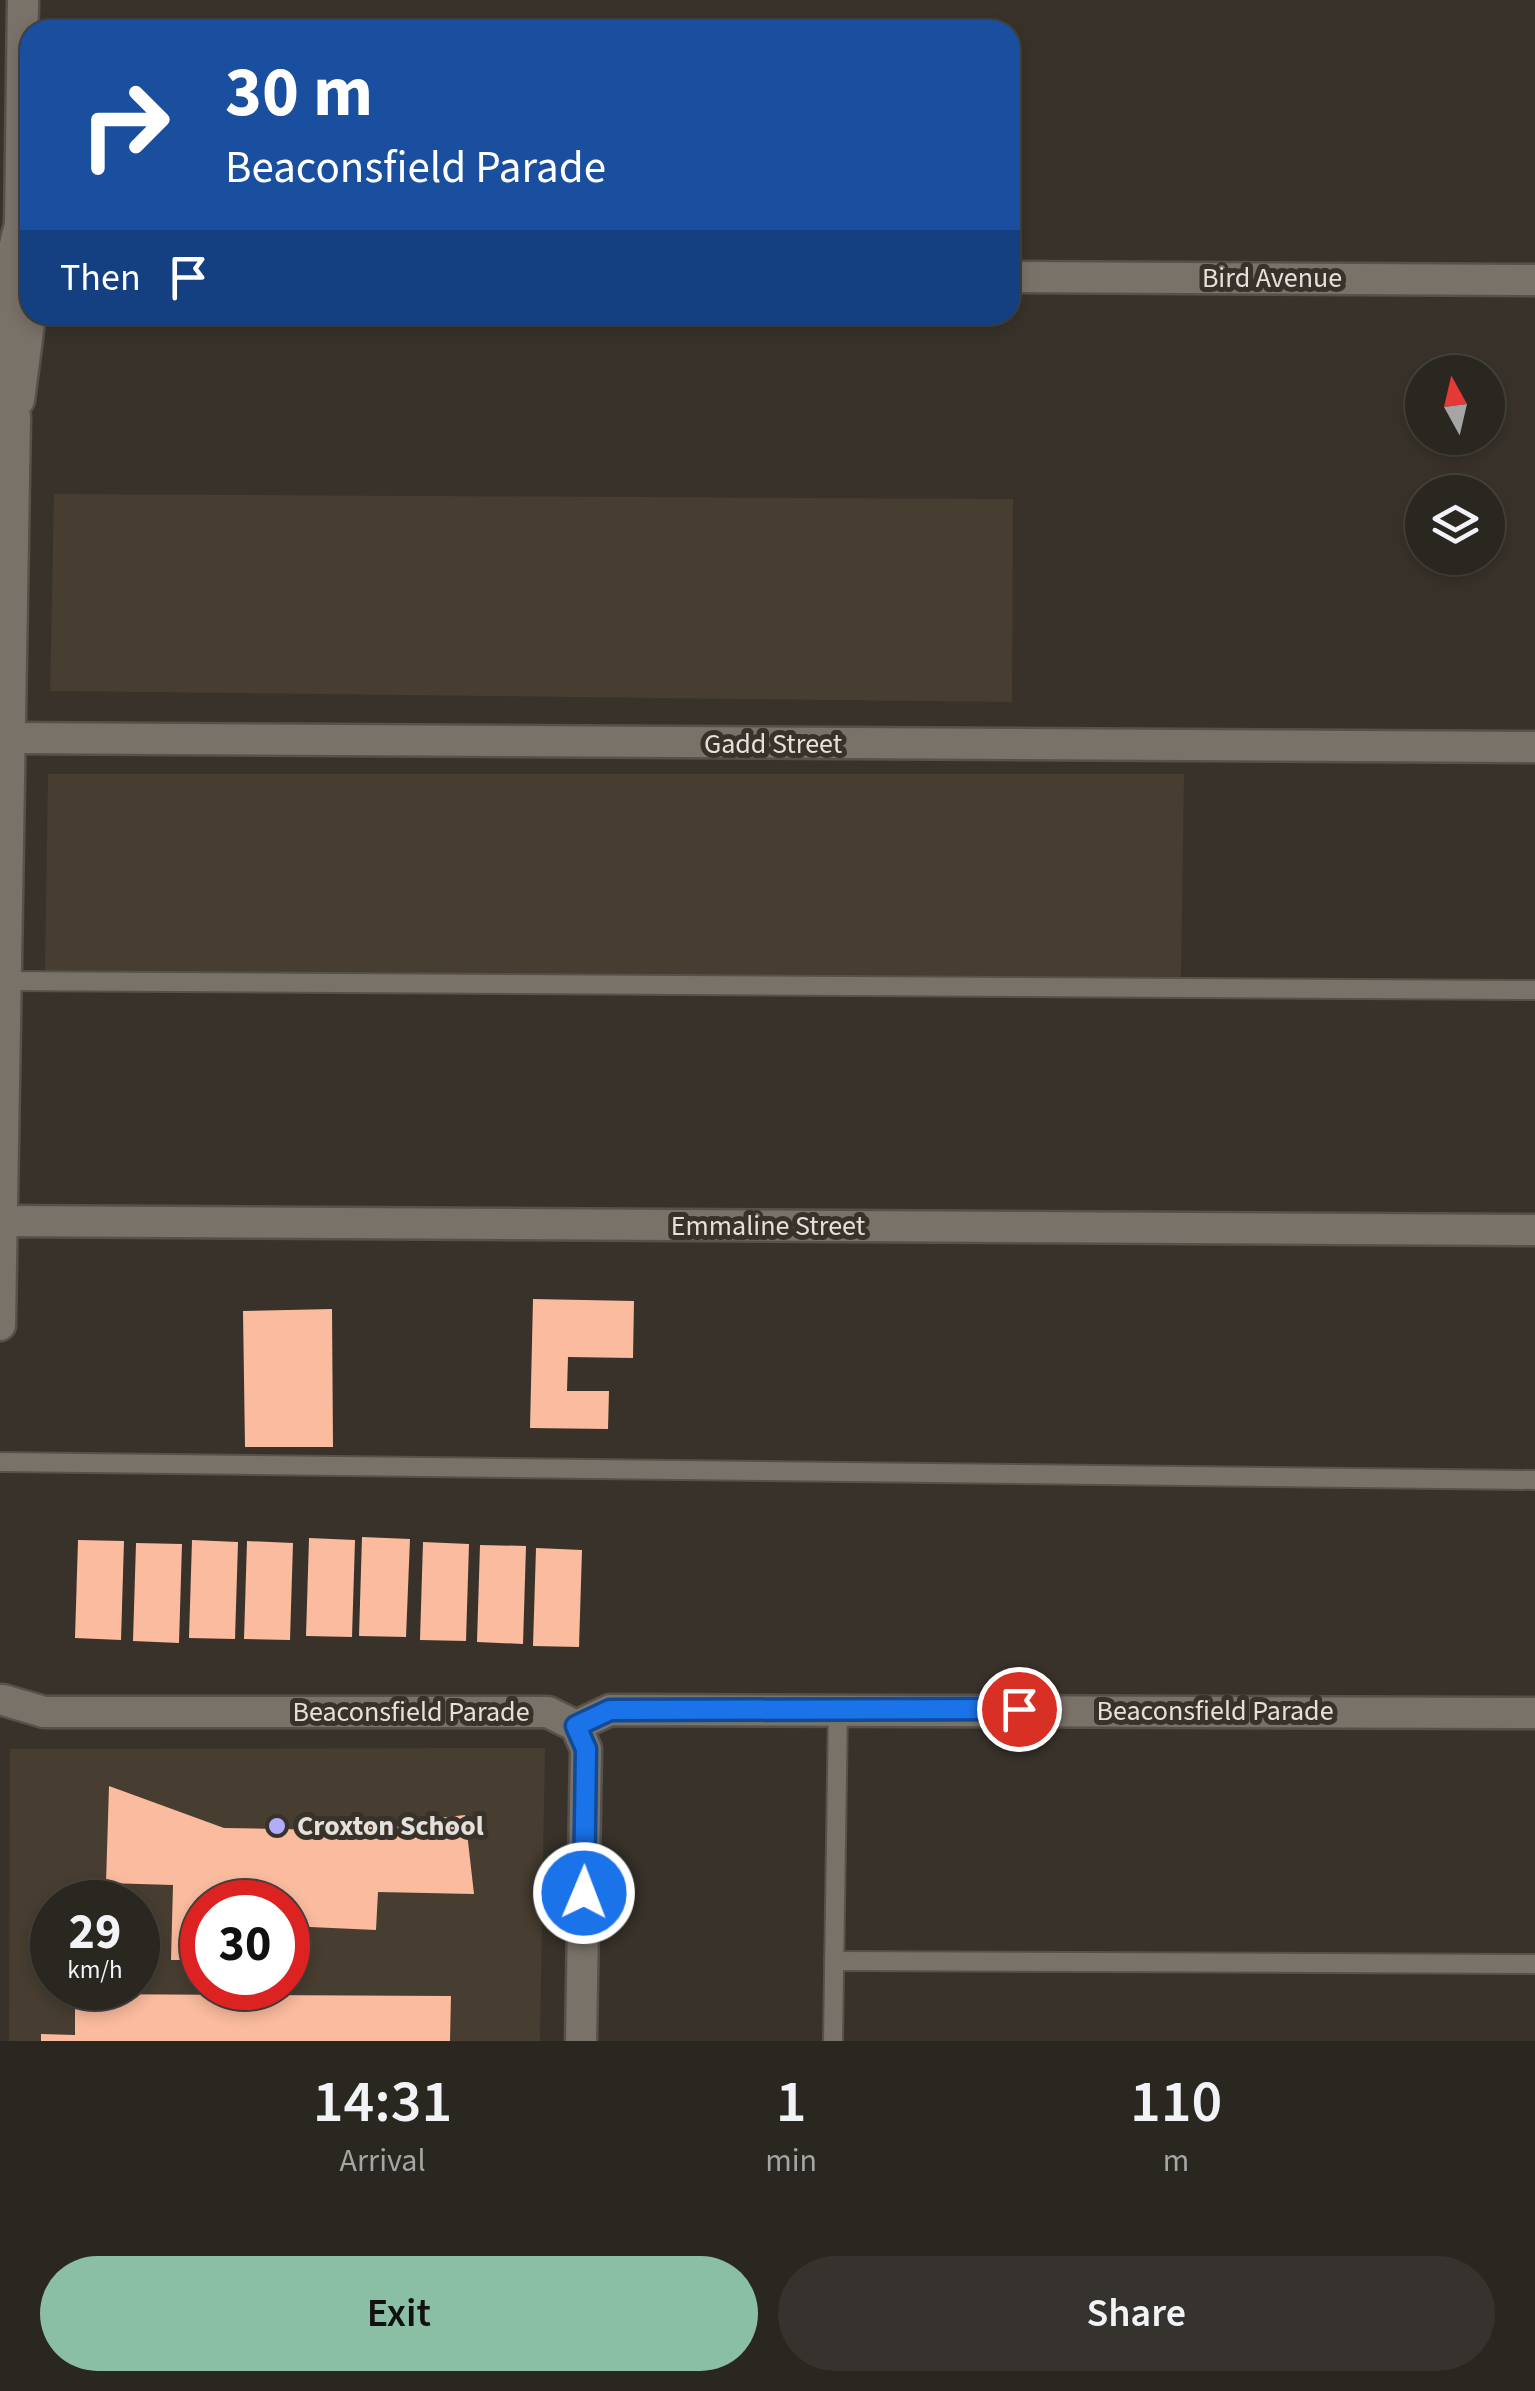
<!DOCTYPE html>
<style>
:root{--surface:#2a2620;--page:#36322d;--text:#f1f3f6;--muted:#a5a5a5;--line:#46433e;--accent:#8abfa5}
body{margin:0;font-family:"Source Sans 3",sans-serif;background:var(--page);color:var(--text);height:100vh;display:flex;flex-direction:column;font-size:38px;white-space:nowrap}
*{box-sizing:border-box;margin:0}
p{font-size:32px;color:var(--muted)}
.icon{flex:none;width:55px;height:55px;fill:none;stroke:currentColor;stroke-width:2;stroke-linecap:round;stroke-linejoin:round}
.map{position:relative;height:2041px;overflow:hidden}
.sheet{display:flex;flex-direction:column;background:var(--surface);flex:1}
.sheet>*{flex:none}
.banner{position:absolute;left:20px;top:20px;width:1000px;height:305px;border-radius:30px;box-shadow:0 5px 15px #0003,0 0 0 2px var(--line);background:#1a4fa0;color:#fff;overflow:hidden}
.needle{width:65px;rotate:352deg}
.fabs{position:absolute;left:1405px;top:355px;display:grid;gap:20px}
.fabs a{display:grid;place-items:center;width:100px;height:100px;border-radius:50%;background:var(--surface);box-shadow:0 5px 15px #0003,0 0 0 2px var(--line);font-size:50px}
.speed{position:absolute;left:30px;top:1880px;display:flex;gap:20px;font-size:50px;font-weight:700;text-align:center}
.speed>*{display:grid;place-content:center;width:130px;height:130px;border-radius:50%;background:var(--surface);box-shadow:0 5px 15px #0003,0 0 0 2px var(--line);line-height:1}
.speed small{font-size:25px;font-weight:400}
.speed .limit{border:15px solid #d22;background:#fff;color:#111}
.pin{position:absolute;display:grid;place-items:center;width:85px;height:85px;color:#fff;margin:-42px;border:5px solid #fff;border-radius:50%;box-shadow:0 2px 10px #0007}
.me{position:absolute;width:110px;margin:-55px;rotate:1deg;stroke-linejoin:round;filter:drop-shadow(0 0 8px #0008)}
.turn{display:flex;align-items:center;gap:35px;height:210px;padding:0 40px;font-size:45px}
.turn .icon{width:130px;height:130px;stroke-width:2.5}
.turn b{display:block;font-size:70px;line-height:85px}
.then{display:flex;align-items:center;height:95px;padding:0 40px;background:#0003;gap:20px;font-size:38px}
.eta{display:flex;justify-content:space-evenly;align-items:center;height:170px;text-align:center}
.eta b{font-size:60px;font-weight:600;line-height:70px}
.button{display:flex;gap:20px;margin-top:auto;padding:20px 40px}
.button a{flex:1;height:115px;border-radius:60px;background:var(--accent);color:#111;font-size:40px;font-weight:600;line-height:115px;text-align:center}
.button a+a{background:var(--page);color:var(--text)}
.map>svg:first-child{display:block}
</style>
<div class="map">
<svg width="1535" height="2041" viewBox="0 0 1535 2041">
<rect width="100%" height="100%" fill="#38322a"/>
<g fill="#473d30" fill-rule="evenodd">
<path d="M54,494L1013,499L1012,702L50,691Z"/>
<path d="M48,774H1184L1181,978L45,972Z"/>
<path d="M545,1748L540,2041H9L10,1749ZM52,1902H138V1988H52ZM202,1902H288V1988H202Z"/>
</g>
<g fill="#fabb9e">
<path d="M533,1299L634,1301L633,1358L568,1357L567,1391H609L608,1429L530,1428Z"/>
<path d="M332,1309L333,1447H245L243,1311Z"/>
<path d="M362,1537L410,1539L406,1637L359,1636Z"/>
<path d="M309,1538L355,1540L352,1637L306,1636Z"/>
<path d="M78,1540L124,1541L121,1640L75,1638Z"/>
<path d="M192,1540L238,1542L235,1639L189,1638Z"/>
<path d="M247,1541L293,1543L290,1640L244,1639Z"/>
<path d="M423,1542L469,1544L466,1641L420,1640Z"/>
<path d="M136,1543L182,1544L179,1643L133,1641Z"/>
<path d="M480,1545L526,1546L523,1644L477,1642Z"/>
<path d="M536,1548L582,1550L579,1647L533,1646Z"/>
<path d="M109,1786L224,1828L329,1830L465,1815L474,1894L378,1892L376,1930L288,1926V1902H202V1960H171L173,1885L106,1883Z"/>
<path d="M75,1994L451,1996L450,2041H41V2034L75,2035Z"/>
</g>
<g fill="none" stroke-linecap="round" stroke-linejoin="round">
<g stroke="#56514a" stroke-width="22">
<g id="lane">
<path d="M5,981L1535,990"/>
<path d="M0,1462L1535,1480"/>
<path d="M834,1961L1535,1964"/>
<path d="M833,2041L838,1708"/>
</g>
</g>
<g stroke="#56514a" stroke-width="35">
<g id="street">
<path d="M23,0L20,225L30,291"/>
<path d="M1010,277L1535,280"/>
<path d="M19,400L30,315"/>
<path d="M10,738L1535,747"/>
<path d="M2,1221L1535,1230"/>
<path d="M0,1325L15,417C4,349 1,292 20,225"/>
<path d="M3,1700L44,1712H548L576,1726"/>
<path d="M576,1726L610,1710L1535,1713"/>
<path d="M576,1726L586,1749L581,2041"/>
</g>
</g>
<use href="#lane" stroke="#797269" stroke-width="18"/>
<use href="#street" stroke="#797269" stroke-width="30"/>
</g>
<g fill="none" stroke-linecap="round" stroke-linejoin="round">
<g stroke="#114b97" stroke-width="25">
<path id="route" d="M584,1893L586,1749L576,1726L610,1710L1019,1709"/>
</g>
<use href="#route" stroke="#1a73e8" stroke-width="18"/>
</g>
<circle fill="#b0adfa" stroke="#38322a" stroke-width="4" cx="277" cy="1826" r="10"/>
<g text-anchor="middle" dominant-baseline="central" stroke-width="10" stroke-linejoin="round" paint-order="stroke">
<g font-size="28" fill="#e4e0db" stroke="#38322a">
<text x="1272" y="278">Bird Avenue</text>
<text x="773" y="744">Gadd Street</text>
<text x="768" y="1226">Emmaline Street</text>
<text x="1215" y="1711">Beaconsfield Parade</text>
<text x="411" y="1712">Beaconsfield Parade</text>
</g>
<g font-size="28" font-weight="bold" fill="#e4e0db" stroke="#38322a" text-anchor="start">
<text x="297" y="1826">Croxton School</text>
</g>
</g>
</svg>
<div class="fabs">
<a><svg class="needle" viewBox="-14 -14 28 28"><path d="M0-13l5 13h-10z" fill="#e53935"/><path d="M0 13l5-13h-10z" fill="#a5a5a5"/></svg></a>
<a><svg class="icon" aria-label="layers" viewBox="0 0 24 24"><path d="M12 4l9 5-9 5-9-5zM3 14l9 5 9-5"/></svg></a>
</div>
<div class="speed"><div>29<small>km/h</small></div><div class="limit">30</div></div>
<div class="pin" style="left:1019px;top:1709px;background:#d93025"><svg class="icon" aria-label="arrive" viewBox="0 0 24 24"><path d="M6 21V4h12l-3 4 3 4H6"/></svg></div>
<svg class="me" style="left:584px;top:1893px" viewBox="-20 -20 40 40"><circle r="17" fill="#1a73e8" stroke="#fff" stroke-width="3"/><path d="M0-11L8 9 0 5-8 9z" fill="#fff"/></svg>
<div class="banner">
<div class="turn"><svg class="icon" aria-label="right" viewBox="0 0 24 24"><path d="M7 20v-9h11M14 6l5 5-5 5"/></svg><div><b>30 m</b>Beaconsfield Parade</div></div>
<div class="then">Then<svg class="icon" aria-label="arrive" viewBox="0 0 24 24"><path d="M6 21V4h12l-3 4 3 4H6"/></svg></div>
</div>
</div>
<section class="sheet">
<div class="eta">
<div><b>14:31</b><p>Arrival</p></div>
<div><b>1</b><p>min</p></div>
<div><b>110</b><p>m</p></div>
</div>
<div class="button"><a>Exit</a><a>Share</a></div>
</section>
